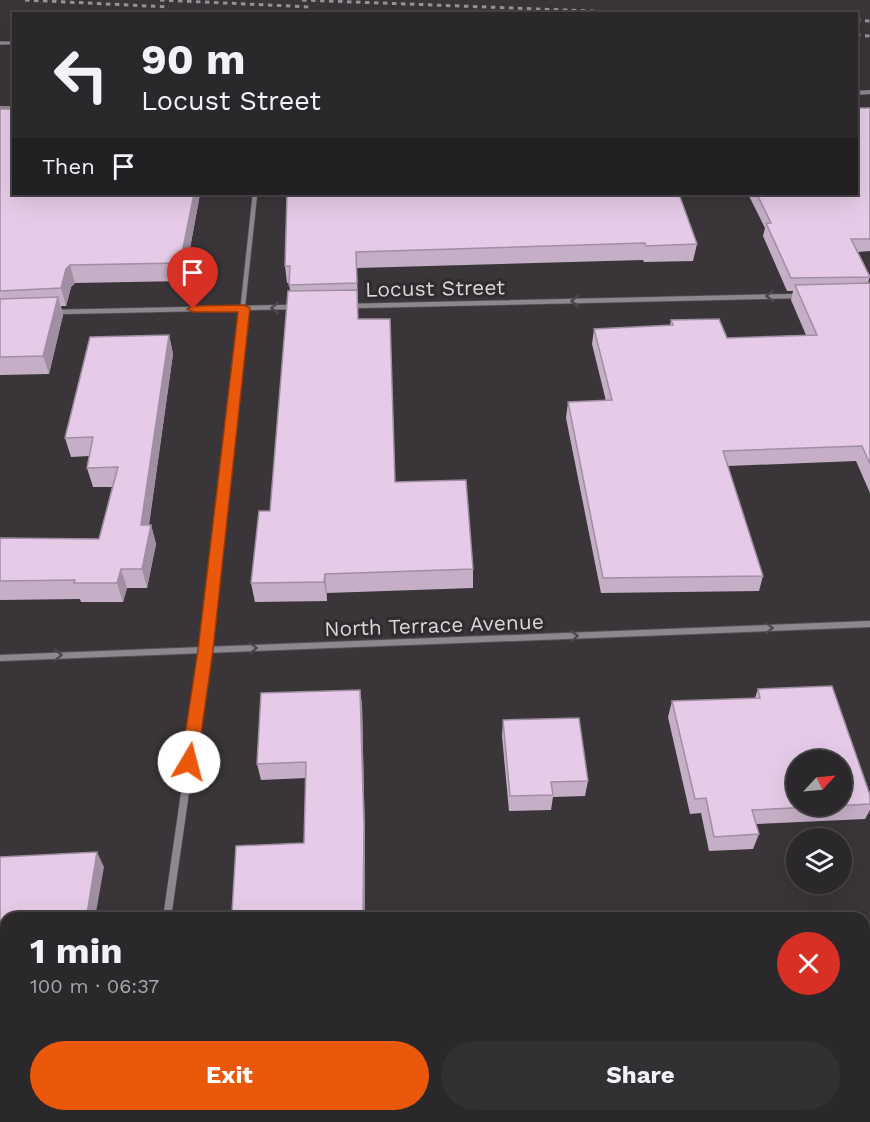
<!DOCTYPE html>
<meta charset="utf-8">
<style>
:root{--surface:#2b282b;--page:#333033;--text:#f1f3f6;--muted:#a6a6a9;--line:#474447;--accent:#ea580c}
body{margin:0;font-family:"Work Sans",sans-serif;background:var(--page);color:var(--text);height:100vh;display:flex;flex-direction:column;font-size:22px;white-space:nowrap}
*{box-sizing:border-box;margin:0}
p{font-size:20px;color:var(--muted)}
.icon{flex:none;width:33px;height:33px;fill:none;stroke:currentColor;stroke-width:2;stroke-linecap:round;stroke-linejoin:round}
.map{position:relative;flex:1;overflow:hidden}
.drawer{position:absolute;left:0px;top:912px;width:870px;height:210px;display:flex;flex-direction:column;background:var(--surface);border-radius:18px 18px 0 0;box-shadow:0 6px 24px #0002,0 0 0 2px var(--line)}
.drawer>*{flex:none}
.top-card{position:absolute;left:12px;top:12px;width:846px;height:183px;border-radius:0px;box-shadow:0 6px 24px #0002,0 0 0 2px var(--line);background:#2b282b;color:var(--text);overflow:hidden}
.needle{width:39px;rotate:64deg}
.buttons{position:absolute;left:786px;top:750px;display:grid;gap:12px}
.buttons a{display:grid;place-items:center;width:66px;height:66px;border-radius:50%;background:var(--surface);box-shadow:0 6px 24px #0002,0 0 0 2px var(--line);font-size:30px}
.pin{position:absolute;display:grid;place-items:center;width:51px;height:51px;color:#fff;margin:-62px -26px;border-radius:50% 50% 50% 0;rotate:-45deg;box-shadow:0 0 6px #0007}
.pin .icon{rotate:45deg}
.me{position:absolute;width:66px;margin:-33px;rotate:8deg;stroke-linejoin:round;filter:drop-shadow(0 0 4px #0008)}
.turn{display:flex;align-items:center;gap:21px;height:126px;padding:0 30px;font-size:27px}
.turn .icon{width:78px;height:78px;stroke-width:2.5}
.turn b{display:block;font-size:42px;line-height:51px}
.then{display:flex;align-items:center;height:57px;padding:0 30px;background:#0003;gap:12px;font-size:22px}
.round{display:grid;place-items:center;flex:none;width:63px;height:63px;border-radius:32px;background:var(--page)}
.headline{display:flex;align-items:center;justify-content:space-between;height:102px;padding:0 30px}
h1{font-size:36px;font-weight:700;line-height:45px}
.primary-button{display:flex;gap:12px;margin-top:auto;padding:12px 30px}
.primary-button a{flex:1;height:69px;border-radius:36px;background:var(--accent);color:#fff;font-size:24px;font-weight:700;line-height:69px;text-align:center}
.primary-button a+a{background:var(--page);color:var(--text)}
.map>svg:first-child{display:block}
</style>
<div class="map">
<svg width="870" height="1122" viewBox="0 0 870 1122">
<rect width="100%" height="100%" fill="#393539"/>
<g fill="none" stroke-linecap="round" stroke-linejoin="round">
<g stroke="#545155" stroke-width="4">
<path id="lane" d="M0,43H14"/>
</g>
<g stroke="#545155" stroke-width="4.5">
<g id="street-far3">
<path d="M856,93L870,92"/>
<path d="M0,108H14"/>
</g>
</g>
<g stroke="#545155" stroke-width="6">
<g id="street-far2">
<path d="M352,306L800,296"/>
<path d="M55,312L293,307"/>
<path d="M229,434L255,194"/>
</g>
</g>
<g stroke="#545155" stroke-width="8">
<g id="street-far1">
<path d="M0,658L870,624"/>
<path d="M193,739L206,650L229,433"/>
</g>
</g>
<g stroke="#545155" stroke-width="9">
<g id="street">
<path d="M167,918L193,737"/>
<path d="M139,1122L140,1116"/>
</g>
</g>
<use href="#lane" stroke="#8d888d" stroke-width="3"/>
<use href="#street-far3" stroke="#8d888d" stroke-width="4"/>
<use href="#street-far2" stroke="#8d888d" stroke-width="4.5"/>
<use href="#street-far1" stroke="#8d888d" stroke-width="6"/>
<use href="#street" stroke="#8d888d" stroke-width="8"/>
<g stroke="#989599" stroke-width="3" stroke-dasharray="4.5 4.5" stroke-linecap="butt">
<path d="M25,0L169,7"/>
<path d="M160,0L311,7"/>
<path d="M302,0L670,14"/>
<path d="M856,20L870,21"/>
<path d="M856,35L870,36"/>
</g>
</g>
<g fill="#c5afc7">
<path d="M870,108V251L858,252L870,276L868,283H870V493L856,461L728,466L763,576L759,591L601,593L566,418L568,402L606,401L592,344L594,329L670,325L671,320L727,338L806,335L791,300L793,291H787L763,236L765,228L748,194H856Z"/>
<path d="M0,109L14,194H200L184,281L75,283L71,287L66,306H61L63,315L49,374L0,375Z"/>
<path d="M287,194L697,244L693,261L644,262L643,260L357,268L358,319L395,482L473,569V588L327,593V601L255,602L251,583L270,511L290,291L289,283H287L285,266Z"/>
<path d="M169,335L173,354L149,525H151L156,544L147,588H127L123,602H81L80,599L0,600V538L99,539L112,487H93L87,468L89,456L71,457L65,438Z"/>
<path d="M758,689L870,795V810L865,819L756,824L759,834L753,849L709,851L701,813L690,814L668,717L672,701L755,698Z"/>
<path d="M360,690L362,705L365,841V918H234L232,912L304,843L306,778L261,780L257,764Z"/>
<path d="M503,720L588,781L585,796L553,797L551,810L509,811L502,736Z"/>
<path d="M870,972V1122H738L737,1116H864Z"/>
<path d="M549,1116H663L664,1122H549Z"/>
</g>
<g fill="#a08ea2">
<path d="M194,194H200L184,281L180,263Z"/>
<path d="M70,265L75,283L71,287L66,306L61,288L66,269Z"/>
<path d="M58,297L63,315L49,374L43,356Z"/>
<path d="M169,335L173,354L146,544L141,525Z"/>
<path d="M151,525L156,544L147,588L142,569Z"/>
<path d="M121,569L127,588L123,602L117,583Z"/>
<path d="M325,574L327,593V601L324,582Z"/>
<path d="M360,690L362,705L365,841V918H363Z"/>
<path d="M97,852L104,867L95,918H89L87,914Z"/>
<path d="M44,1116H55L54,1122H43Z"/>
<rect x="338" y="1116" width="2" height="6"/>
</g>
<g fill="#e5cbe7" stroke="#a08ea2" stroke-width="1.5" fill-rule="evenodd">
<path d="M856,108H870V239H851L870,277L791,278L766,223H771L757,194H856Z"/>
<path d="M0,109H14V194H194L180,263L70,265L66,269L61,288L0,291Z"/>
<path d="M287,194H679L697,244L646,246L645,243L356,252L357,283L289,285L290,266H285Z"/>
<path d="M870,283V464L862,446L723,451L763,576L603,578L568,402L612,400L594,329L673,325L671,320L719,319L727,338L817,335L795,285Z"/>
<path d="M357,290L358,319H390L395,482L466,480L473,569L325,574L324,582L251,583L259,511H270L288,291Z"/>
<path d="M58,297L43,356L0,357V299Z"/>
<path d="M169,335L141,525H151L142,569H121L117,583H74L75,580L0,581V538L99,539L118,467L87,468L93,437L65,438L90,337Z"/>
<path d="M832,686L870,795V804L752,810L759,834L714,837L706,798L695,799L672,701L760,698L758,689ZM796,760H842V806H796Z"/>
<path d="M360,690L364,827L363,918H262L263,911L232,912L236,846L304,843L306,762L257,764L261,693Z"/>
<path d="M579,718L588,781L551,782L553,795L510,796L503,720Z"/>
<path d="M97,852L87,914H84V918H6V1116H44L43,1122H0V857Z"/>
<path d="M864,954L870,972V1119L835,1121V1122H750L749,1116H864Z"/>
<rect x="245" y="1116" width="93" height="6"/>
<path d="M552,1116H663L664,1122H552Z"/>
</g>
<defs><path id="oneway-chevron" d="M-2-3.5L2.5 0L-2 3.5" fill="none" stroke-width="1.6" stroke-linecap="round" stroke-linejoin="round" transform="scale(1.5)"/></defs>
<g stroke="#4b474b">
<use href="#oneway-chevron" transform="translate(770 296) rotate(179)"/>
<use href="#oneway-chevron" transform="translate(575 301) rotate(179)"/>
<use href="#oneway-chevron" transform="translate(275 308) rotate(179)"/>
<use href="#oneway-chevron" transform="translate(769 628) rotate(-2)"/>
<use href="#oneway-chevron" transform="translate(574 636) rotate(-2)"/>
<use href="#oneway-chevron" transform="translate(253 648) rotate(-2)"/>
<use href="#oneway-chevron" transform="translate(58 655) rotate(-2)"/>
</g>
<path fill="#ea580c" stroke="#983908" stroke-width="1.5" d="M244,305L250,308L213,650L197,762L194,767H183L181,762L198,650L238,312H193L187,309L193,306Z"/>
<g text-anchor="middle" dominant-baseline="central" stroke-width="6" stroke-linejoin="round" paint-order="stroke">
<g font-size="21" fill="#d9d7da" stroke="#2f2b2f">
<text transform="translate(435 288) rotate(-1)">Locust Street</text>
<text transform="translate(434 625) rotate(-2)">North Terrace Avenue</text>
</g>
</g>
</svg>
<div class="buttons">
<a><svg class="needle" viewBox="-14 -14 28 28"><path d="M0-13l5 13h-10z" fill="#e53935"/><path d="M0 13l5-13h-10z" fill="#a6a6a9"/></svg></a>
<a><svg class="icon" aria-label="layers" viewBox="0 0 24 24"><path d="M12 4l9 5-9 5-9-5zM3 14l9 5 9-5"/></svg></a>
</div>
<div class="pin" style="left:193px;top:309px;background:#d93025"><svg class="icon" aria-label="arrive" viewBox="0 0 24 24"><path d="M6 21V4h12l-3 4 3 4H6"/></svg></div>
<svg class="me" style="left:189px;top:762px" viewBox="-20 -20 40 40"><circle r="19" fill="#fff"/><path d="M0-13L10 11 0 6-10 11z" fill="#ea580c"/></svg>
<div class="top-card">
<div class="turn"><svg class="icon" aria-label="left" viewBox="0 0 24 24"><path d="M17 20v-9H6M10 6l-5 5 5 5"/></svg><div><b>90 m</b>Locust Street</div></div>
<div class="then">Then<svg class="icon" aria-label="arrive" viewBox="0 0 24 24"><path d="M6 21V4h12l-3 4 3 4H6"/></svg></div>
</div>
<section class="drawer">
<div class="headline"><div><h1>1 min</h1><p>100 m · 06:37</p></div><a class="round" style="background:#d93025;color:#fff"><svg class="icon" aria-label="close" viewBox="0 0 24 24"><path d="M6 6l12 12M18 6L6 18"/></svg></a></div>
<div class="primary-button"><a>Exit</a><a>Share</a></div>
</section>
</div>
